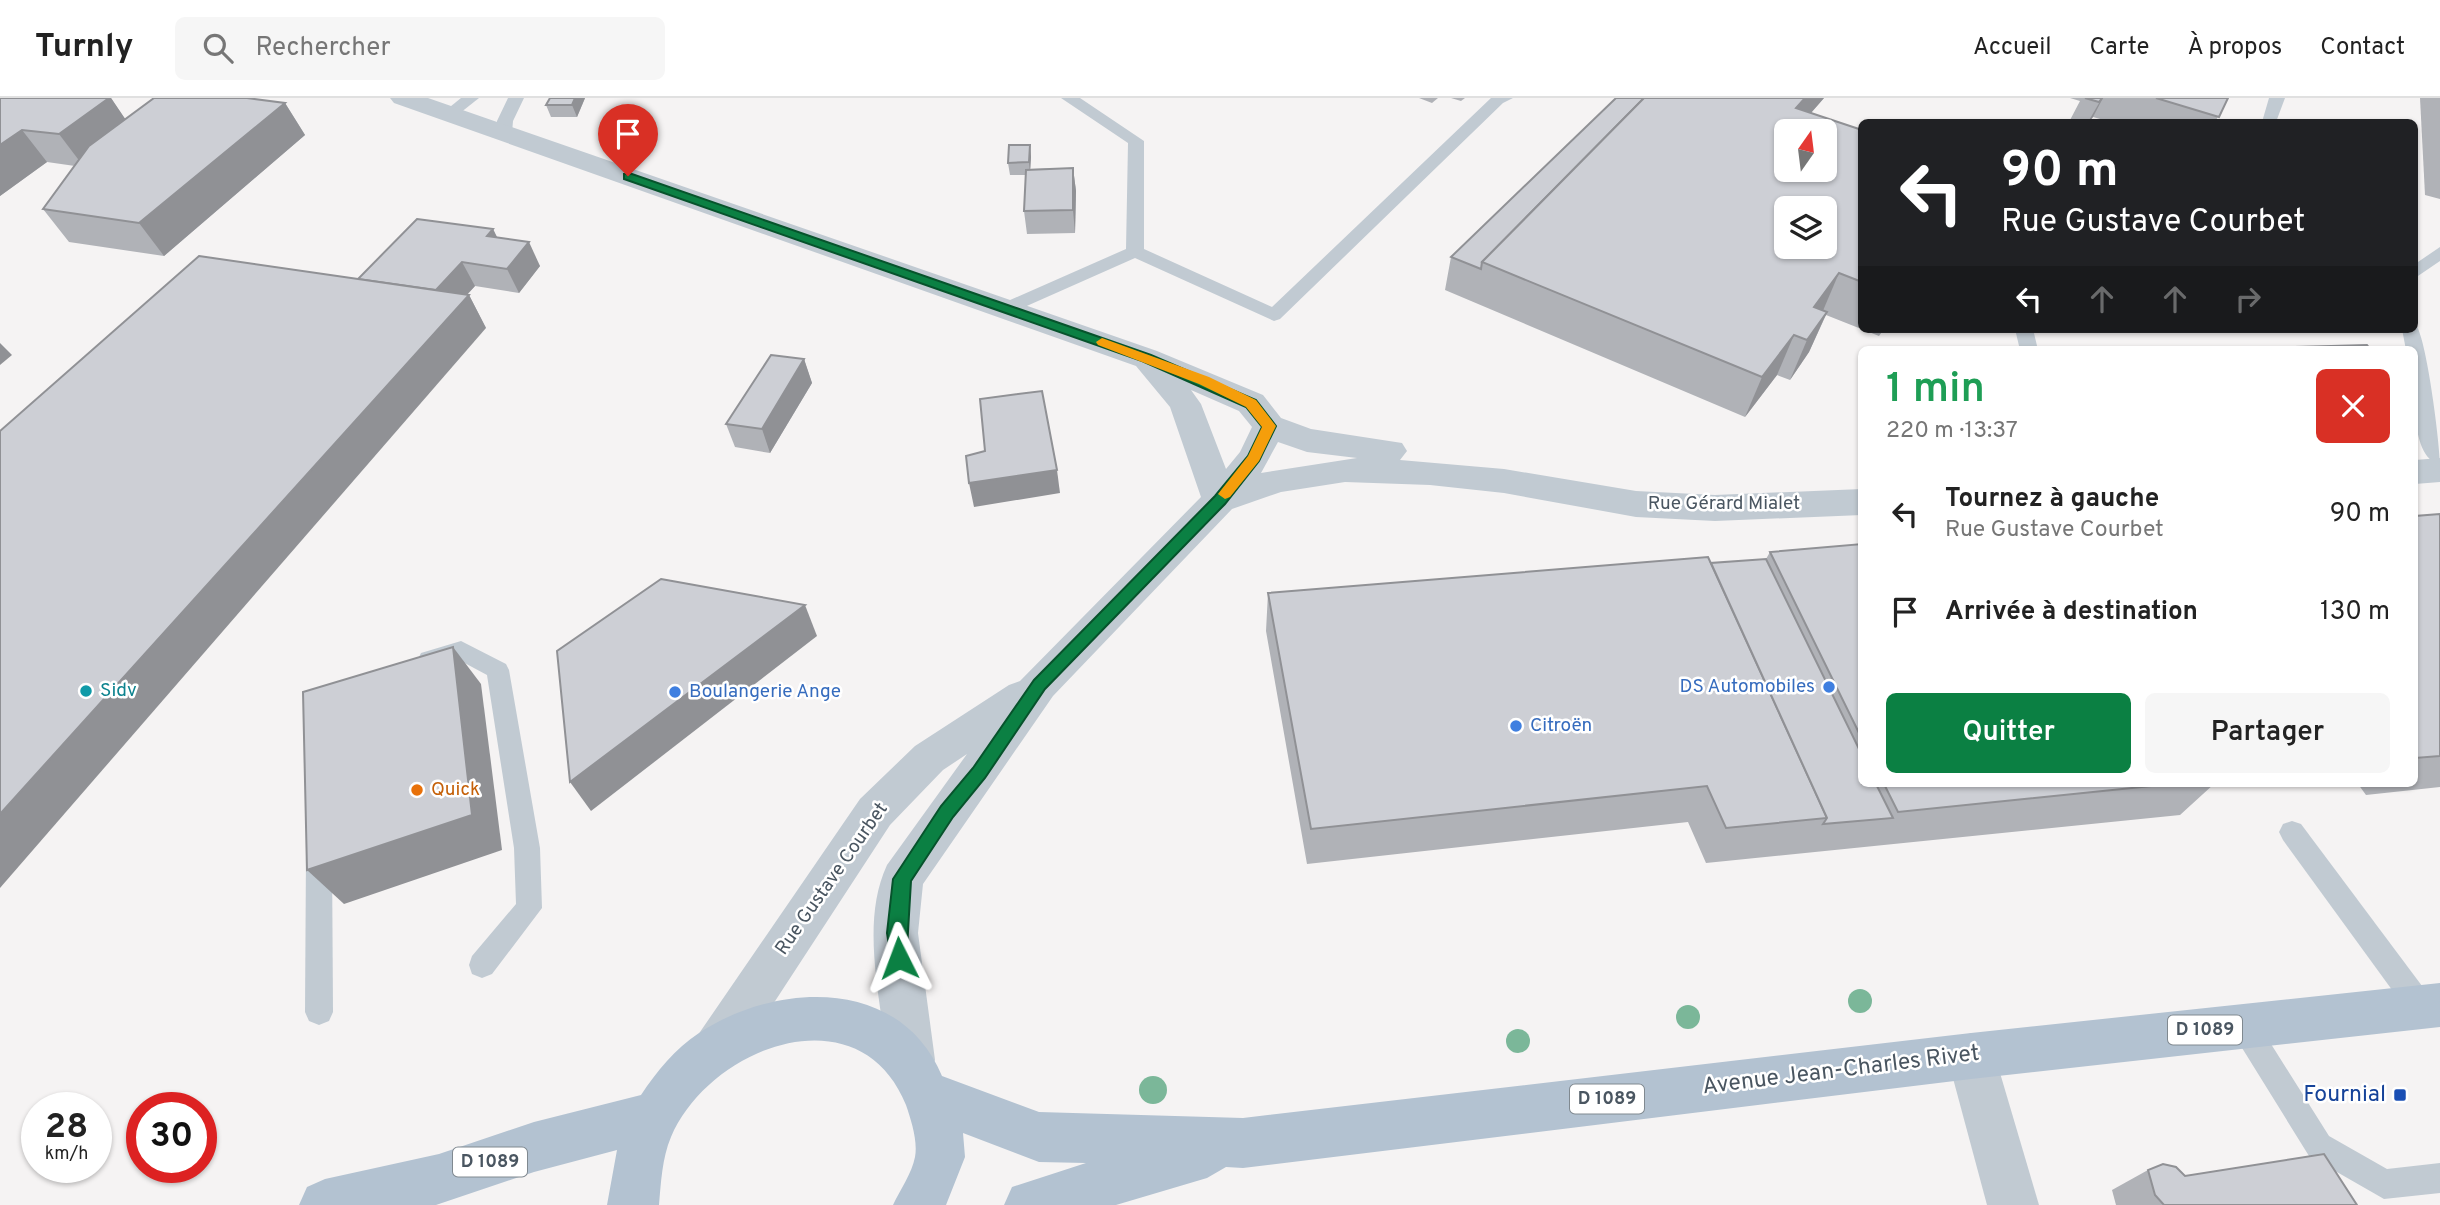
<!DOCTYPE html>
<html lang="fr">
<meta charset="utf-8">
<style>
:root{--surface:#fff;--page:#f6f6f6;--text:#222;--muted:#767676;--line:#e0e0e0;--accent:#0b8043}
body{margin:0;font-family:Overpass,sans-serif;background:var(--page);color:var(--text);height:100vh;display:flex;flex-direction:column;font-size:26px;white-space:nowrap}
*{box-sizing:border-box;margin:0}
p{font-size:23px;color:var(--muted)}
.icon{flex:none;width:38px;height:38px;fill:none;stroke:currentColor;stroke-width:2;stroke-linecap:round;stroke-linejoin:round}
.map{position:relative;flex:1;overflow:hidden}
.sheet{position:absolute;left:1858px;top:248px;width:560px;height:441px;display:flex;flex-direction:column;background:var(--surface);border-radius:10px;box-shadow:0 2px 5px #0004}
.sheet>*{flex:none}
.guide{position:absolute;left:1858px;top:21px;width:560px;height:214px;border-radius:10px;box-shadow:0 2px 5px #0004;background:#202124;color:#fff;overflow:hidden}
.needle{width:46px;rotate:14deg}
.tools{position:absolute;left:1774px;top:21px;display:grid;gap:14px}
.tools a{display:grid;place-items:center;width:63px;height:63px;border-radius:10px;background:var(--surface);box-shadow:0 2px 5px #0004;font-size:35px}
.speed{position:absolute;left:21px;top:994px;display:flex;gap:14px;font-size:35px;font-weight:700;text-align:center}
.speed>*{display:grid;place-content:center;width:91px;height:91px;border-radius:50%;background:var(--surface);box-shadow:0 2px 5px #0004;line-height:1}
.speed small{font-size:18px;font-weight:400}
.speed .limit{border:10px solid #d22;background:#fff;color:#111}
.pin{position:absolute;display:grid;place-items:center;width:60px;height:60px;color:#fff;margin:-72px -30px;border-radius:50% 50% 50% 0;rotate:-45deg;box-shadow:0 0 7px #0007}
.pin .icon{rotate:45deg}
.me{position:absolute;width:77px;margin:-38px;rotate:357deg;stroke-linejoin:round;filter:drop-shadow(0 0 5px #0008)}
.turn{display:flex;align-items:center;gap:24px;height:147px;padding:0 28px;font-size:32px}
.turn .icon{width:91px;height:91px;stroke-width:2.5}
.turn b{display:block;font-size:49px;line-height:60px}
.lanes{display:flex;align-items:center;height:66px;padding:0 28px;background:#0003;justify-content:center;gap:35px;direction:ltr}
.lanes .off{opacity:.35}
.round{display:grid;place-items:center;flex:none;width:74px;height:74px;border-radius:10px;background:var(--page)}
.overview{display:flex;align-items:center;justify-content:space-between;height:119px;padding:0 28px}
h1{font-size:42px;font-weight:600;line-height:52px;color:#1e9e55}
.cta{display:flex;gap:14px;margin-top:auto;padding:14px 28px}
.cta a{flex:1;height:80px;border-radius:10px;background:var(--accent);color:#fff;font-size:28px;font-weight:600;line-height:80px;text-align:center}
.cta a+a{background:var(--page);color:var(--text)}
ul{padding:0;list-style:none}
li{display:flex;align-items:center;gap:21px;height:98px;padding:0 28px}
li div{flex:1}
li b{display:block;font-size:26px}
li em{font-style:normal}
header{display:flex;align-items:center;gap:42px;box-sizing:border-box;height:98px;padding:0 35px;background:var(--surface);border-bottom:2px solid var(--line)}
header strong{font-size:33px}
nav{display:flex;gap:38px;margin-inline-start:auto;font-size:24px}
.search{width:490px;height:63px;background:var(--page);display:flex;align-items:center;gap:18px;box-sizing:border-box;padding:0 24px;border-radius:10px;color:var(--muted);font-size:26px}
.map>svg:first-child{display:block}
</style>
<header>
<strong>Turnly</strong>
<div class="search"><svg class="icon" aria-label="search" viewBox="0 0 24 24"><circle cx="10" cy="10" r="6"/><path d="M15 15l6 6"/></svg>Rechercher</div>
<nav><a>Accueil</a><a>Carte</a><a>À propos</a><a>Contact</a></nav>
</header>
<div class="map">
<svg width="2440" height="1107" viewBox="0 0 2440 1107">
<rect width="100%" height="100%" fill="#f5f3f3"/>
<g fill="none" stroke-linecap="round" stroke-linejoin="round">
<g fill="#c1cad2" fill-rule="evenodd">
<path d="M461,0H479L455,19H445V13Z"/>
<path d="M508,0H524L513,23L512,35L504,40L496,35L497,23Z"/>
<path d="M1061,0H1080L1144,43V151L1272,209L1491,0H1513L1503,5L1280,221L1274,223L1135,160L1013,214H1001L998,210L1001,206L1126,151L1128,45Z"/>
<path d="M2269,0H2285L2276,24H2262Z"/>
<path d="M2440,149V163L2415,180V166Z"/>
<path d="M2415,226C2426,235 2440,346 2440,367C2407,358 2415,280 2415,252H2406L2402,231H2415Z"/>
<path d="M2015,231H2033L2038,252H2020Z"/>
<path d="M461,543L506,566L509,572L540,750L542,810L492,876L482,880L472,876L469,867L472,858L516,806L514,750L487,577L459,562L429,570L421,567L418,561L421,555Z"/>
<path d="M2292,723L2301,726L2431,900L2435,909L2431,918L2421,922L2411,918L2283,742L2279,734L2283,726Z"/>
<path d="M319,743L328,746L332,754L333,914L329,923L319,927L309,923L305,914L306,754L310,746Z"/>
<path d="M2244,915L2254,919L2329,1038L2387,1071L2440,1065V1095L2384,1101L2309,1058L2234,937L2230,928L2234,919Z"/>
</g>
<g fill="#c1cad2" fill-rule="evenodd">
<path d="M390,0H428L1157,253L1263,297L1281,320L1311,331L1402,345L1407,353L1400,362L1504,371L1636,393L1715,397L1862,391V417L1715,423L1636,419L1504,395L1430,387L1345,384L1281,394L1232,411L1053,598L923,786L918,835L935,962L928,979L911,985L894,979L887,962C881,901 860,825 887,767L967,656L943,672L890,727L734,966L717,973L700,966L693,950L700,934L860,701L915,648L1009,587L1020,583L1201,399L1170,309L1136,268L394,5ZM1191,292L1239,313L1252,329L1240,354L1226,371L1201,306ZM1278,344L1307,354L1357,360L1261,375Z"/>
<path d="M2440,360V384L2415,386V362Z"/>
<path d="M1971,935L1988,942L1995,958L2039,1107H1987L1947,958L1954,942Z"/>
</g>
<path fill="#b3c2d1" fill-rule="evenodd" d="M2440,885V929L1971,981L1243,1070L1226,1069L1207,1080L1116,1107H1004L1012,1089L1086,1065L1039,1064L963,1035L965,1059L946,1107H893C900,1092 912,1075 915,1059C918,1043 911,1022 906,1007C860,892 710,948 671,1039C662,1060 661,1085 659,1107H607L617,1052L534,1074L436,1107H299L307,1089L325,1081L439,1056L534,1024L641,997C657,973 675,951 699,935C778,883 901,879 942,978L1039,1014L1243,1020L1971,935Z"/>
</g>
<g fill="#7bb799">
<circle cx="1860" cy="903" r="12"/>
<circle cx="1688" cy="919" r="12"/>
<circle cx="1518" cy="943" r="12"/>
<circle cx="1153" cy="992" r="14"/>
</g>
<g fill="#b0b2b7">
<path d="M0,0H111L125,21L285,5L305,37L164,158L69,144L43,111L75,68L47,64L0,98Z"/>
<path d="M550,0H585L577,19H551L546,7Z"/>
<path d="M1419,0H1438L1432,5Z"/>
<path d="M1451,0H1465L1461,3Z"/>
<path d="M1616,0H1824L1811,15L1862,32V231H1884L1879,238L1826,217L1809,254L1790,282L1777,277L1745,319L1445,192L1451,159Z"/>
<path d="M2070,0H2228L2215,24H2111L2093,19L2089,24H2069L2080,3Z"/>
<path d="M2420,0H2440V101L2425,97Z"/>
<path d="M1030,47L1031,59L1030,71L1073,70L1076,93L1075,135L1027,136L1024,113L1026,77H1010L1008,65Z"/>
<path d="M493,131L497,139L540,168L519,195L475,188L467,197H469L486,230L358,181Z"/>
<path d="M804,261L812,285L770,355L735,349L726,326Z"/>
<path d="M2440,416V689L2366,697L2358,686H2415V418Z"/>
<path d="M1862,446V686H2214L2180,717L1706,765L1688,724L1307,766L1266,533L1268,495L1711,465L1766,461L1770,454Z"/>
<path d="M2148,1072L2185,1078L2357,1107H2116L2112,1092Z"/>
</g>
<g fill="#909195">
<path d="M109,0H111L132,31L84,69L59,36Z"/>
<path d="M575,0H585L577,19L572,7Z"/>
<path d="M1805,0H1824L1795,33L1796,10Z"/>
<path d="M2102,0H2103L2093,19L2089,24H2088Z"/>
<path d="M285,5L305,37L164,158L139,125Z"/>
<path d="M22,32L47,64L0,98V47Z"/>
<path d="M1030,47L1031,59L1030,76L1029,64Z"/>
<path d="M1073,70L1076,93L1075,135L1073,112Z"/>
<path d="M493,131L504,154L487,138Z"/>
<path d="M529,144L540,168L519,195L507,171Z"/>
<path d="M462,164L475,188L442,223L429,200Z"/>
<path d="M1839,175L1822,215L1814,209Z"/>
<path d="M469,197L486,230L0,790V716Z"/>
<path d="M1827,214L1809,254L1790,282L1807,242Z"/>
<path d="M1794,237L1777,277L1745,319L1762,279Z"/>
<path d="M0,245L12,257L0,267Z"/>
<path d="M804,261L812,285L770,355L762,331Z"/>
<path d="M1057,372L1060,395L974,409L969,385Z"/>
<path d="M805,507L817,538L591,713L570,684Z"/>
<path d="M453,549L481,586L502,752L344,806L307,772Z"/>
</g>
<g fill="#cdcfd5" stroke="#909195" stroke-width="2" fill-rule="evenodd">
<path d="M0,0H109L59,36L22,32L0,47Z"/>
<path d="M154,0H247L285,5L139,125L43,111L89,48Z"/>
<path d="M550,0H575L572,7H546Z"/>
<path d="M1616,0H1644L1482,164L1481,171L1451,159Z"/>
<path d="M1644,0H1805L1796,10L1862,32V184L1839,175L1814,209L1827,214L1807,242L1794,237L1762,279L1482,164ZM1787,33H1825V72H1787ZM1787,110H1825V149H1787Z"/>
<path d="M2085,0H2102L2099,4Z"/>
<path d="M2156,0H2228L2219,19Z"/>
<path d="M1009,47H1030L1029,64L1008,65Z"/>
<path d="M1073,70V112L1024,113L1026,72Z"/>
<path d="M417,121L493,131L487,138L529,144L507,171L462,164L436,192L358,181Z"/>
<path d="M199,158L469,197L0,716V333Z"/>
<path d="M2367,247L2371,252H2187Z"/>
<path d="M771,257L804,261L762,331L726,326Z"/>
<path d="M1042,293L1057,372L969,385L966,358L985,353L980,301Z"/>
<path d="M2440,416V658L2415,660V418Z"/>
<path d="M1862,446V641L1770,454Z"/>
<path d="M1708,459L1827,720L1726,730L1707,688L1311,731L1268,495Z"/>
<path d="M1766,461L1862,657V686H1876L1893,720L1823,726L1827,720L1711,465Z"/>
<path d="M661,481L805,507L570,684L557,553Z"/>
<path d="M453,549L472,717L307,772L303,594Z"/>
<path d="M1884,686H2171L1898,714Z"/>
<path d="M2324,1056L2357,1107H2164L2155,1097L2148,1072L2163,1066L2176,1069L2185,1078Z"/>
</g>
<path fill="#0b8043" stroke="#07532c" stroke-width="2" d="M624,76H632L1151,257L1256,302L1276,328L1259,363L1225,406L1045,591L985,680L953,719L911,783L906,867L899,869L892,867L887,835L893,781L941,708L973,670L1034,582L1215,398L1248,358L1262,329L1246,309L1142,263L624,81Z"/>
<path fill="#f59e0b" d="M1102,240L1209,279L1256,302L1276,328L1259,363L1230,399L1225,401L1218,396L1248,358L1262,329L1246,309L1199,286L1098,247L1096,244Z"/>
<g fill="#3f7fe0" stroke="#fff" stroke-width="2.5">
<circle cx="1829" cy="589" r="7"/>
<circle cx="675" cy="594" r="7"/>
<circle cx="1516" cy="628" r="7"/>
</g>
<circle fill="#0f9aa8" stroke="#fff" stroke-width="2.5" cx="86" cy="593" r="7"/>
<circle fill="#e8710a" stroke="#fff" stroke-width="2.5" cx="417" cy="692" r="7"/>
<rect fill="#1a4fb4" stroke="#fff" stroke-width="2.5" x="2393" y="990" width="14" height="14" rx="3.5"/>
<g text-anchor="middle" dominant-baseline="central" stroke-width="5" stroke-linejoin="round" paint-order="stroke">
<g fill="#fff" stroke="#808990" stroke-width="2">
<rect x="2168" y="917.5" width="74" height="29" rx="5"/>
<rect x="1570" y="986.5" width="74" height="29" rx="5"/>
<rect x="453" y="1049.5" width="74" height="29" rx="5"/>
</g>
<g font-size="18" font-weight="bold" fill="#4a5661">
<text x="2205" y="932">D 1089</text>
<text x="1607" y="1001">D 1089</text>
<text x="490" y="1064">D 1089</text>
</g>
<g font-size="19" fill="#4a5661" stroke="#fff">
<text x="1724" y="406">Rue Gérard Mialet</text>
<text transform="translate(832 781) rotate(-55)">Rue Gustave Courbet</text>
</g>
<g font-size="19" fill="#366cbe" stroke="#fff" text-anchor="start">
<text x="1815" y="589" text-anchor="end">DS Automobiles</text>
<text x="689" y="594">Boulangerie Ange</text>
<text x="1530" y="628">Citroën</text>
</g>
<g font-size="19" fill="#0d838f" stroke="#fff" text-anchor="start">
<text x="100" y="593">Sidv</text>
</g>
<g font-size="19" fill="#c56008" stroke="#fff" text-anchor="start">
<text x="431" y="692">Quick</text>
</g>
<g font-size="23" fill="#4a5661" stroke="#fff">
<text transform="translate(1841 973) rotate(-7)">Avenue Jean-Charles Rivet</text>
</g>
<g font-size="23" fill="#164399" stroke="#fff" text-anchor="end">
<text x="2386" y="997">Fournial</text>
</g>
</g>
</svg>
<div class="tools">
<a><svg class="needle" viewBox="-14 -14 28 28"><path d="M0-13l5 13h-10z" fill="#e53935"/><path d="M0 13l5-13h-10z" fill="#767676"/></svg></a>
<a><svg class="icon" aria-label="layers" viewBox="0 0 24 24"><path d="M12 4l9 5-9 5-9-5zM3 14l9 5 9-5"/></svg></a>
</div>
<div class="speed"><div>28<small>km/h</small></div><div class="limit">30</div></div>
<div class="pin" style="left:628px;top:78px;background:#d93025"><svg class="icon" aria-label="arrive" viewBox="0 0 24 24"><path d="M6 21V4h12l-3 4 3 4H6"/></svg></div>
<svg class="me" style="left:899px;top:860px" viewBox="-20 -20 40 40"><path d="M0-17L14 15 0 8-14 15z" fill="#0b8043" stroke="#fff" stroke-width="4"/></svg>
<div class="guide">
<div class="turn"><svg class="icon" aria-label="left" viewBox="0 0 24 24"><path d="M17 20v-9H6M10 6l-5 5 5 5"/></svg><div><b>90 m</b>Rue Gustave Courbet</div></div>
<div class="lanes"><svg class="icon" aria-label="left" viewBox="0 0 24 24"><path d="M17 20v-9H6M10 6l-5 5 5 5"/></svg><svg class="icon off" aria-label="ahead" viewBox="0 0 24 24"><path d="M12 20V5M6 11l6-6 6 6"/></svg><svg class="icon off" aria-label="ahead" viewBox="0 0 24 24"><path d="M12 20V5M6 11l6-6 6 6"/></svg><svg class="icon off" aria-label="right" viewBox="0 0 24 24"><path d="M7 20v-9h11M14 6l5 5-5 5"/></svg></div>
</div>
<section class="sheet">
<div class="overview"><div><h1>1 min</h1><p>220 m · 13:37</p></div><a class="round" style="background:#d93025;color:#fff"><svg class="icon" aria-label="close" viewBox="0 0 24 24"><path d="M6 6l12 12M18 6L6 18"/></svg></a></div>
<ul>
<li><svg class="icon" aria-label="left" viewBox="0 0 24 24"><path d="M17 20v-9H6M10 6l-5 5 5 5"/></svg><div><b>Tournez à gauche</b><p>Rue Gustave Courbet</p></div><em>90 m</em></li>
<li><svg class="icon" aria-label="arrive" viewBox="0 0 24 24"><path d="M6 21V4h12l-3 4 3 4H6"/></svg><div><b>Arrivée à destination</b></div><em>130 m</em></li>
</ul>
<div class="cta"><a>Quitter</a><a>Partager</a></div>
</section>
</div>
